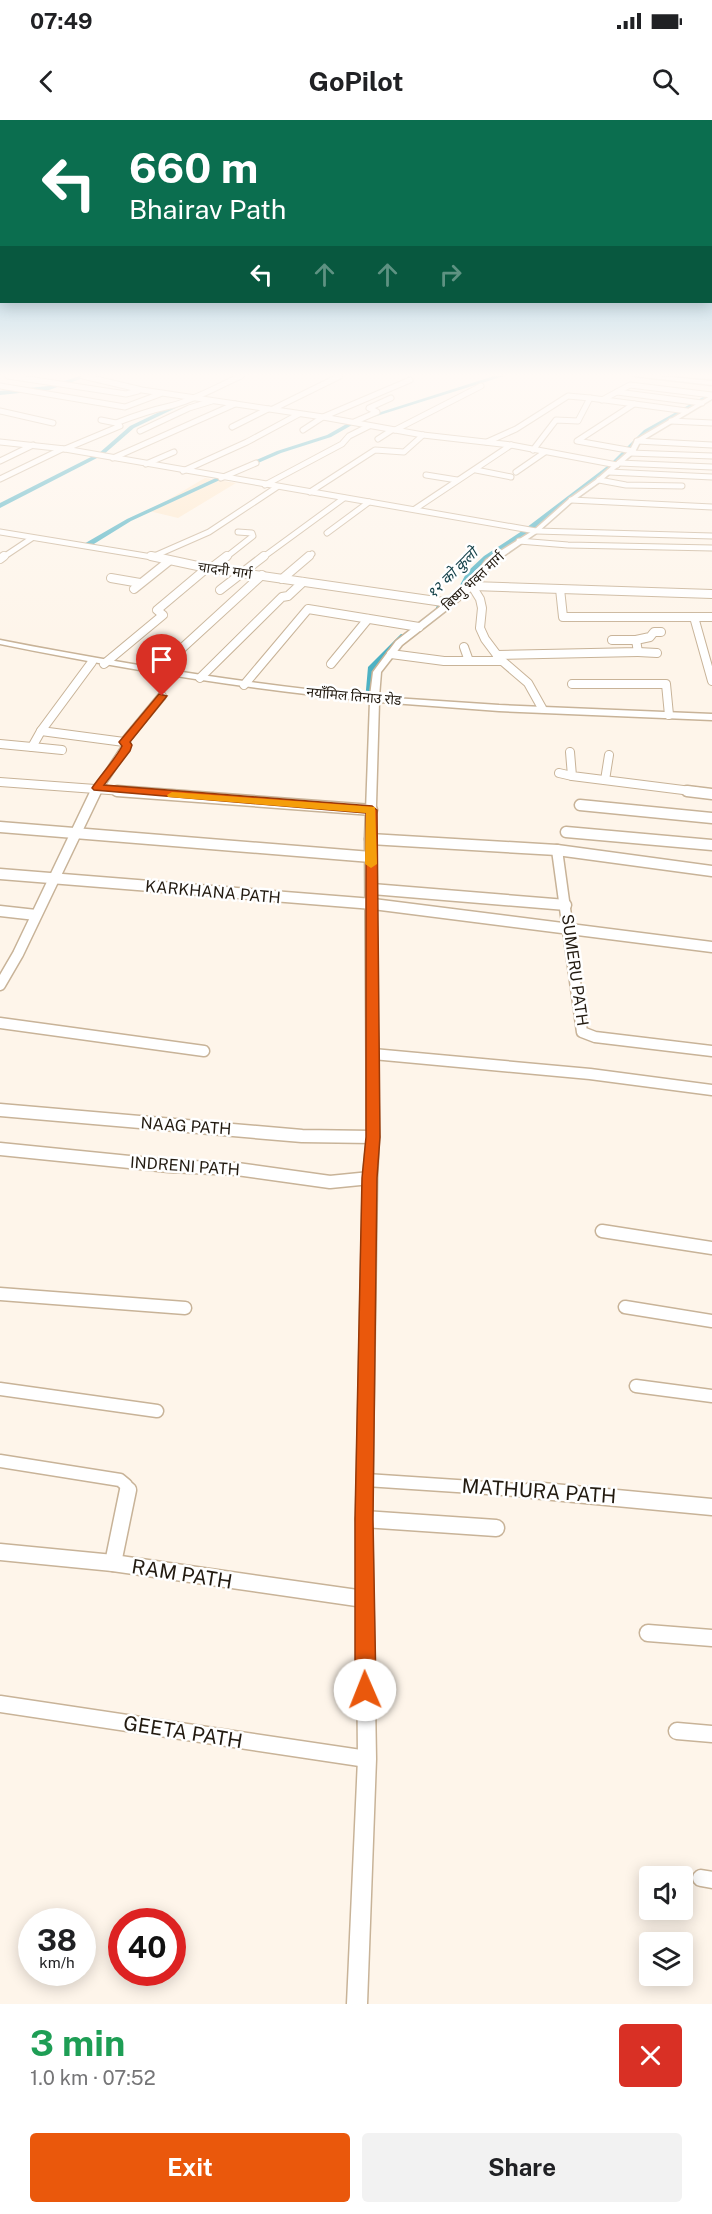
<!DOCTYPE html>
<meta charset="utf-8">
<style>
:root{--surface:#fff;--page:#f2f2f2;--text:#202124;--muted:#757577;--accent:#ea580c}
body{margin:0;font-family:"Public Sans","Noto Sans Devanagari",sans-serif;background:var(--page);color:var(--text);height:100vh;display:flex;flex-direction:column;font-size:22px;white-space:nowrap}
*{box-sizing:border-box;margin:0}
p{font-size:20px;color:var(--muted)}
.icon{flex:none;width:33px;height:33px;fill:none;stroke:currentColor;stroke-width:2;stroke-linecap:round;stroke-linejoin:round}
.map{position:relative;height:1884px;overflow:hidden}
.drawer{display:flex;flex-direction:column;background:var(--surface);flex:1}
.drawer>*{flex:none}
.guide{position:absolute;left:0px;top:0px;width:712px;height:183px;box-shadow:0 3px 15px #0003;background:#0b6e4f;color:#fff;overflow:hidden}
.buttons{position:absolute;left:639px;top:1746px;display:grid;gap:12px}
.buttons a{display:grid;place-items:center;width:54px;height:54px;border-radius:6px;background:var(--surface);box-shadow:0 3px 15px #0003;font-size:30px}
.speed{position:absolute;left:18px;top:1788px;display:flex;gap:12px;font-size:30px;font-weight:700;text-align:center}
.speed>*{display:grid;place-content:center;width:78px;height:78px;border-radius:50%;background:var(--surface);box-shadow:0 3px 15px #0003;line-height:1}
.speed small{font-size:15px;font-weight:400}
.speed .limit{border:9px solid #d22;background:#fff;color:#111}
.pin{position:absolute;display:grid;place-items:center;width:51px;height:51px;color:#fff;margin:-62px -26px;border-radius:50% 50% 50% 0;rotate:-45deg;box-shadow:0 0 6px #0007}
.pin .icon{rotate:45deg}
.me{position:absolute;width:66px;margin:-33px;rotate:359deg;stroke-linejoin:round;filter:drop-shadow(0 0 4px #0008)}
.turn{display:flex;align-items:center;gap:21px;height:126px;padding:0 30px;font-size:27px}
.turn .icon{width:78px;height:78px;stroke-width:2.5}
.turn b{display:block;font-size:42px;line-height:51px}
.lanes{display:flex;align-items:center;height:57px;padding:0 30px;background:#0003;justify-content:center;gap:30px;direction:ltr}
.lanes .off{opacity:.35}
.round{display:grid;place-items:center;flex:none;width:63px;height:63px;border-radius:6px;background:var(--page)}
.head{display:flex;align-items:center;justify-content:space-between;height:102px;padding:0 30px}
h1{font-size:36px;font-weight:700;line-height:45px;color:#1e9e55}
.action{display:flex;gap:12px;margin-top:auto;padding:12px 30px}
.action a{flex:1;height:69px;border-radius:6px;background:var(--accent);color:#fff;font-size:24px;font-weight:700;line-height:69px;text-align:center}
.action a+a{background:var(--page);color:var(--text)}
.status{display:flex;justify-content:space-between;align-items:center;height:42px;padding:0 30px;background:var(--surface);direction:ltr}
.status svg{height:16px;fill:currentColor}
header{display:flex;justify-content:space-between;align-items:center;height:78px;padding:0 30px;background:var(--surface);font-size:27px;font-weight:700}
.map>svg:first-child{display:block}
</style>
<div class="status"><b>07:49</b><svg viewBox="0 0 49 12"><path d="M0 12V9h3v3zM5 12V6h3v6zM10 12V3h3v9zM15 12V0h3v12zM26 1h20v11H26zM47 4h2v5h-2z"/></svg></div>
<header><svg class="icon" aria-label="back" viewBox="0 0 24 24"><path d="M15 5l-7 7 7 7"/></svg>GoPilot<svg class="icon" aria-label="search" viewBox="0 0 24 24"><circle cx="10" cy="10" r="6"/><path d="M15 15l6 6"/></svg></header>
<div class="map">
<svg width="712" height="1884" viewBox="0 0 712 1884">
<rect width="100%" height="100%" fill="#fef5ea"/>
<path fill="#fee9cd" d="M205,358L236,363L178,398L149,391Z"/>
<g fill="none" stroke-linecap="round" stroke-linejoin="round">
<g fill="#4db1c3" fill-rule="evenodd">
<path d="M80,256H89L49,270L0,275V271L48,266Z"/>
<path d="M494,256H504L367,299L362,298Z"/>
<path d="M712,272V276L648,312L614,346L528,415L490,440L473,455L466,468L442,491H436V487L460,465L467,452L484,436L522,411L610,344L644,310Z"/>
<path d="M180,282L182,285L134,308L103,335L98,334L130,306Z"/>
<path d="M350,302L352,305L331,317L281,333L235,353L131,401L89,427L82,425L127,399L231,351L277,331L327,315Z"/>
<path d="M95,335L98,337L97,338L0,388V383Z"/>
<path d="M401,514L408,516L376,548L372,579L365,581L368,547Z"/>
</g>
<g stroke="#c8b398" stroke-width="7">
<g id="minor-far4">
<path d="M8,256L126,274L138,271"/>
<path d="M83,256L142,270L323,297L423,315L511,325L617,345"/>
<path d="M0,266L125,287L160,274"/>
<path d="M617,272L702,283"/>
<path d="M602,280L630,265L712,275"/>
<path d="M273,289L340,256"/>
<path d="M0,291L53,303"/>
<path d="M101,300L116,303"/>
<path d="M671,301L712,303"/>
<path d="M354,302L377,292L369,288L391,278"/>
<path d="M232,307L268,289"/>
<path d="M303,310L323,297L410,260"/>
<path d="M395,310L481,266"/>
<path d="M140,311L189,288L212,281"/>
<path d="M378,319L392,310"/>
<path d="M637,321L712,325"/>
<path d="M0,322L65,329L536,411L712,416"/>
<path d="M487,322L516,309L568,276L590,278"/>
<path d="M65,329L120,306L116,303C134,296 152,290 170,286C195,280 218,266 241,256"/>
<path d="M533,330L556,300L578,301L590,278L687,291"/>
<path d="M633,331L577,321L634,284"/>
<path d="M630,333L712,336"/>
<path d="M113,338L235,284"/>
<path d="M0,341L33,325"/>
<path d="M619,343L712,347"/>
<path d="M146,344L174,332"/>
<path d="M476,350L511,357"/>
<path d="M183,351L247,322L299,294"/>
<path d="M516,352L545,332"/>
<path d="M609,352L712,357"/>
<path d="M426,355L457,360"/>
<path d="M221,358L256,343"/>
<path d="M0,359L62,329"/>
<path d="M599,360L626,365L682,366"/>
<path d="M265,365L342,324L349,316L369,306"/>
<path d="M310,372L375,330L404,332L423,315"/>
<path d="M571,380L712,387"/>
<path d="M415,389L511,325"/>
<path d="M0,412L158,438"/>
<path d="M327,413L369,382"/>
<path d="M519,421L568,425L712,428"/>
<path d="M152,437L209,412L277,367"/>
<path d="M2,438L32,418"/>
<path d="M225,438L253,416L252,413L238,412"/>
<path d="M262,438L344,378"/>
<path d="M308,438L312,434"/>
</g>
</g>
<g stroke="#c8b398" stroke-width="10">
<g id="minor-far3">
<path d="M151,436L207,448L450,483"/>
<path d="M0,439L4,436"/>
<path d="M210,449L227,436"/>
<path d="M111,458L140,463"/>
<path d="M282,459L309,436"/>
<path d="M472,466L712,474"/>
<path d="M472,466L480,479L482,488L480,508L485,519L500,539L528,563L542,588"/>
<path d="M134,469L169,441"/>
<path d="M560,469L563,497H694L712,561"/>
<path d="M220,470L264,436"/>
<path d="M694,497H712"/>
<path d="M612,520H636"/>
<path d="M464,527L469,541"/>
<path d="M638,532L657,533"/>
<path d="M391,534L444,541H501"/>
<path d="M497,535L638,532L636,520L650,517L654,512H661"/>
<path d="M92,542L41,611L124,622L127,625L96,672"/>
<path d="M104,544L163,495L157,490L207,448"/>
<path d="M331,544L368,499"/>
<path d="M156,552L262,455"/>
<path d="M200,558L282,477L288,476L303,462"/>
<path d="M572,564H666L669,595"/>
<path d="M244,565L308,489L419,507"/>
<path d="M124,622L162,576"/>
<path d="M0,624L32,627L41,611"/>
<path d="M32,627L62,630"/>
<path d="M570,632L572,656L699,672"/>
<path d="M559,653L572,656"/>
<path d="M605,660L609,635"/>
<path d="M0,662L136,672"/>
</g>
</g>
<g stroke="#c8b398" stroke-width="13">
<g id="minor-far2">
<path d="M117,671L372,690"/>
<path d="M687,671L712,674"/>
<path d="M580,685L712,698"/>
<path d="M0,707L371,737"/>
<path d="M566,712L712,725"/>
<path d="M370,719L557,730L712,751"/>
<path d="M557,730L582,912L595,917L712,931"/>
<path d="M0,754L373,784L712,827"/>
<path d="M372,769L566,785"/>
<path d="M0,791L36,795"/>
<path d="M0,865L18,834L96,671"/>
<path d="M0,903L204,931"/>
<path d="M373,934L590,954L712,970"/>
</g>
</g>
<g stroke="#c8b398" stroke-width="15">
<g id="minor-far1">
<path d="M0,990L302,1016L373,1017"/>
<path d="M0,1029L169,1046L237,1049L330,1062L370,1058"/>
<path d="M602,1111L712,1128"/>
<path d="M0,1174L185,1188"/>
<path d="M625,1187L712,1201"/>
<path d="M636,1266L712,1276"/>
<path d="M0,1269L157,1291"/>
<path d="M0,1341L120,1360L126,1365L128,1372"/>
<path d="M366,1360L548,1372"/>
</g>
</g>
<g stroke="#c8b398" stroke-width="19">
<g id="minor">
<path d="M532,1370L712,1387"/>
<path d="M364,1399L496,1408"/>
<path d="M0,1432L113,1443L364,1479"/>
<path d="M113,1443L128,1370"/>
<path d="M648,1513L712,1518"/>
<path d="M0,1584L367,1639"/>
<path d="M677,1611L712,1614"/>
<path d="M701,1758L712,1760"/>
</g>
</g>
<g stroke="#c8b398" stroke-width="3">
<g id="tertiary">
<path d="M634,256H658L712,261V265Z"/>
<path d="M712,275V279L640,322L635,332L601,361L573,381L538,412L492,444L475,468L402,525L381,552L379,577L499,585L712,594V600L499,591L379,582L375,719L379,1017L377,1058L372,1399L376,1639L367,1884H347L358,1639L356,1399L363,1058L367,1017L365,719L370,581C245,569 123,549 0,524V520C123,544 246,564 370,576L373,552L396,521L469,464L486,440L534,410L569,379L597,359L630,330L635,320Z"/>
</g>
</g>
<use href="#minor-far4" stroke="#fff" stroke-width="5"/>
<use href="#minor-far3" stroke="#fff" stroke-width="8"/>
<use href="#minor-far2" stroke="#fff" stroke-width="10"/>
<use href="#minor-far1" stroke="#fff" stroke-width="12"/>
<use href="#minor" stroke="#fff" stroke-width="16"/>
<use href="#tertiary" fill="#fff" fill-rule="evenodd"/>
</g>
<linearGradient id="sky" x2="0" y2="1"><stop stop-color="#6ab3d9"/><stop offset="0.49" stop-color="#fffaf6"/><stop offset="1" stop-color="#fffaf6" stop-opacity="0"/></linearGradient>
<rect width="712" height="520" fill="url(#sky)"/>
<path fill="#ea580c" stroke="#983908" stroke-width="1.5" d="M159,574L167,576L130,622L132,625L130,631L104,665L372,686L377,690L380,1017L377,1058L373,1399L376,1570L373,1578L365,1581L358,1578L355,1570V1399L362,1058L366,1017V693L94,670L92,668C100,656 117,637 122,626L119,622Z"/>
<path fill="#f59e0b" d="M172,672L375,687L377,744L371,748L365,744L366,693L168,677L167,675Z"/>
<g text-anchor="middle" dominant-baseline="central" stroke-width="5" stroke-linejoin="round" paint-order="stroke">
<g font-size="14" fill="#221a10" stroke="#fff">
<text transform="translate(225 450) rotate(8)">चादनी मार्ग</text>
<text transform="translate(473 461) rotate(-43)">बिष्णु भक्त मार्ग</text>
<text transform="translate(354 576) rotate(5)">नयाँमिल तिनाउ रोड</text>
</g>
<g font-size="15" font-style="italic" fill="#103e46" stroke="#fff">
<text transform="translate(452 453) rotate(-45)">१२ को कुलो</text>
</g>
<g font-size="16" fill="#221a10" stroke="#fff">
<text transform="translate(213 772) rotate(5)">KARKHANA PATH</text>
<text transform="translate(575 850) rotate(82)">SUMERU PATH</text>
<text transform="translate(186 1006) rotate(4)">NAAG PATH</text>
<text transform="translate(185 1046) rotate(4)">INDRENI PATH</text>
</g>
<g font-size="20" fill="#221a10" stroke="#fff">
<text transform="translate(539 1371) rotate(4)">MATHURA PATH</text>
<text transform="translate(182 1454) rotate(9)">RAM PATH</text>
<text transform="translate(183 1612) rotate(9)">GEETA PATH</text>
</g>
</g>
</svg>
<div class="buttons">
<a><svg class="icon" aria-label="sound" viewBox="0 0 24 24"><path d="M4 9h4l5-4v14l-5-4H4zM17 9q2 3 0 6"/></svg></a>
<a><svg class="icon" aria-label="layers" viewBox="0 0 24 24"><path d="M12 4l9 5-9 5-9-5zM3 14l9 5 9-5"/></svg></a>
</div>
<div class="speed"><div>38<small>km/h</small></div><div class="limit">40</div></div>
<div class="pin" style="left:162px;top:576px;background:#d93025"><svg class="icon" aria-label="arrive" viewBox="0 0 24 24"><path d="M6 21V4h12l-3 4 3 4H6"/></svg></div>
<svg class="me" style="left:365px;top:1570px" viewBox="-20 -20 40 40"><circle r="19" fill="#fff"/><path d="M0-13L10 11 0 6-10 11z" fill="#ea580c"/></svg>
<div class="guide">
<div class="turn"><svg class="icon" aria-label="left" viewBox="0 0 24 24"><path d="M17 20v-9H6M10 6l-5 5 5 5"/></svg><div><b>660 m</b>Bhairav Path</div></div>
<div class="lanes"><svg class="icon" aria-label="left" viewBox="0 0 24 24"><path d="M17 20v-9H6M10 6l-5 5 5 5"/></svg><svg class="icon off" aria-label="ahead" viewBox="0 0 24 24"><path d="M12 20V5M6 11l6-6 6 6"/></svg><svg class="icon off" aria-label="ahead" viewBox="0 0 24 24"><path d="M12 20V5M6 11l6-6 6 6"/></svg><svg class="icon off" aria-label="right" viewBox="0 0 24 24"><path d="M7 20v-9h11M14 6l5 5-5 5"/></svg></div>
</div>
</div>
<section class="drawer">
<div class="head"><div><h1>3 min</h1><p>1.0 km · 07:52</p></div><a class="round" style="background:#d93025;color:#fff"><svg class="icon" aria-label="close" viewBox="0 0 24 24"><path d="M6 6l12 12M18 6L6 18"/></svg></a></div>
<div class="action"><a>Exit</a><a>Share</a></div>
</section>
